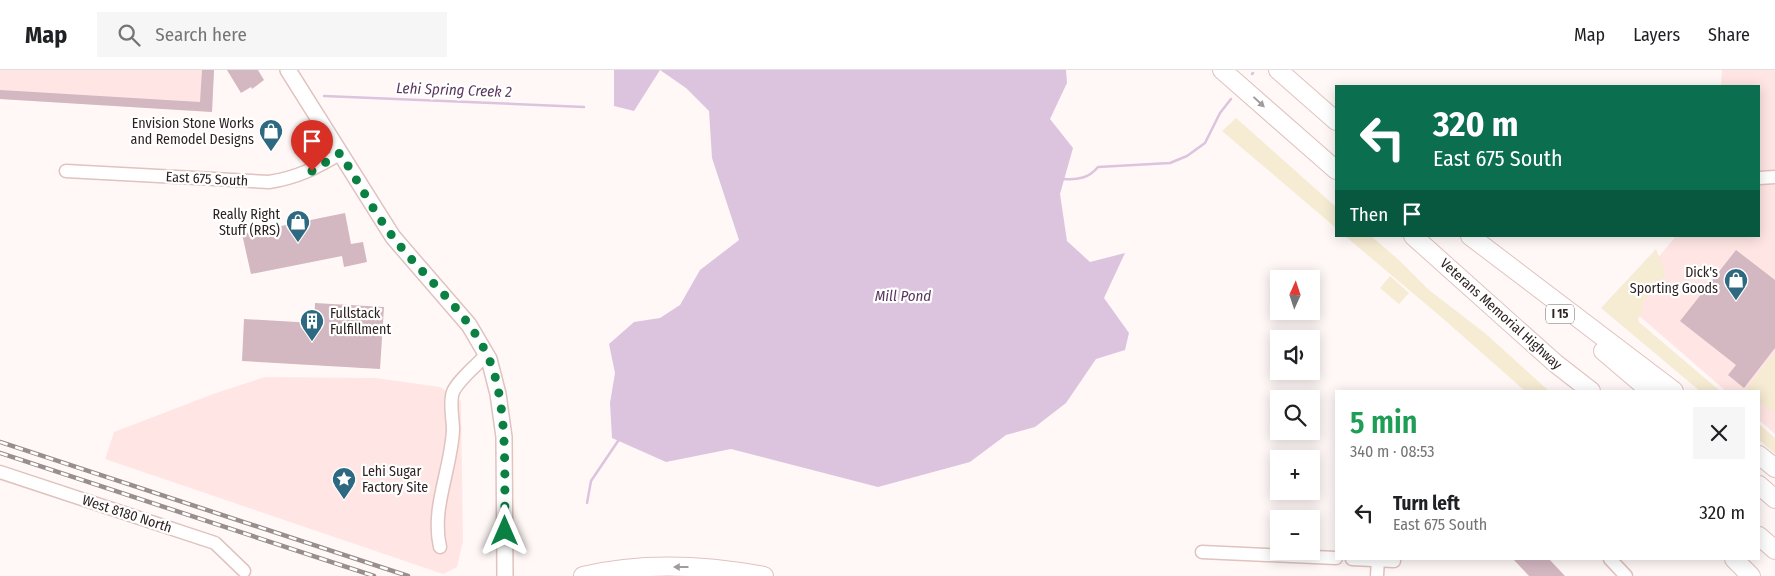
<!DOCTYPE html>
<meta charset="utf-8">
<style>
:root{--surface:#fff;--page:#f6f6f6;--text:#202124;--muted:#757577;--line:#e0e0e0}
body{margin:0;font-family:"Fira Sans Condensed",sans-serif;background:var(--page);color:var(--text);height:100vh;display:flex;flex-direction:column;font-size:19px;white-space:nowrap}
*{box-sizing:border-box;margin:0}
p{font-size:16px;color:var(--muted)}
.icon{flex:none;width:28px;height:28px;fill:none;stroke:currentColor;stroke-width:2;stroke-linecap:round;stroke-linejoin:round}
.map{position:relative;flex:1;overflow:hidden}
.drawer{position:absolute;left:1335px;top:320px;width:425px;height:170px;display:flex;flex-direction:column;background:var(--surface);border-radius:0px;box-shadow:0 2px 12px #0003}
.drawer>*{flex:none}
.top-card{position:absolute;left:1335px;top:15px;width:425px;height:152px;border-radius:0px;box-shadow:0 2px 12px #0003;background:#0b6e4f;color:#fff;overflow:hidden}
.needle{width:32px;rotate:3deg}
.controls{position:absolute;left:1270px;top:200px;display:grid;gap:10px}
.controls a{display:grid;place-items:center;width:50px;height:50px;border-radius:0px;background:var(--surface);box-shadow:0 2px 12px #0003;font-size:25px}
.pin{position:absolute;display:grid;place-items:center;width:42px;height:42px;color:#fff;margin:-51px -21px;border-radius:50% 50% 50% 0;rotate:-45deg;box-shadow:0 0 5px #0007}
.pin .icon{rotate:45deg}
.me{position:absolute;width:55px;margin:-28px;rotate:0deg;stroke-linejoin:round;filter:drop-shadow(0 0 4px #0008)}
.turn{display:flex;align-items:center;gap:18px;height:105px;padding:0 15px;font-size:22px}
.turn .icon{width:65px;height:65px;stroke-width:2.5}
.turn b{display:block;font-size:35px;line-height:42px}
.then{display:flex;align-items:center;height:48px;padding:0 15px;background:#0003;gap:10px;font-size:19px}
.round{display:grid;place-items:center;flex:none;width:52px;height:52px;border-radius:0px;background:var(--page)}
.head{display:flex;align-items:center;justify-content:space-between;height:85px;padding:0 15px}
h1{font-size:30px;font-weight:600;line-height:38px;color:#1e9e55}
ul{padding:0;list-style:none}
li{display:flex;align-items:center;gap:15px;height:75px;padding:0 15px}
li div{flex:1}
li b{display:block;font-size:19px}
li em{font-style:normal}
header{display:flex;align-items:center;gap:30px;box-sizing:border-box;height:70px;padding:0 25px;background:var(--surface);border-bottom:1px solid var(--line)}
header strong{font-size:24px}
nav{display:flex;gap:28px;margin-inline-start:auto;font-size:18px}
.search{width:350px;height:45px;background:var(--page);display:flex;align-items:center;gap:12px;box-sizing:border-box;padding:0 18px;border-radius:0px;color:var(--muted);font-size:19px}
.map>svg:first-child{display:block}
</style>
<header>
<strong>Map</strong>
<div class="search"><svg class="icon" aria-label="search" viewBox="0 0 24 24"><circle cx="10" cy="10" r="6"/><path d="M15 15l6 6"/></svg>Search here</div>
<nav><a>Map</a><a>Layers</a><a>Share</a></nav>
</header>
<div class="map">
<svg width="1775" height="506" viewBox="0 0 1775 506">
<rect width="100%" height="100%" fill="#fff8f7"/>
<g fill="#ffe6e4">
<path d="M0,0H214L212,42L0,29Z"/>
<path d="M1722,0H1775V364L1759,350V321H1726L1622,231L1676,166H1759V16H1721Z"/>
<path d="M265,307L376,308L440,317L461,331L463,471L457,497L443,504L105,389L114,362L213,324Z"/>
</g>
<g fill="#f6ebd3">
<path d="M1236,48L1336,137V158L1222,61Z"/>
<path d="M1345,166H1371L1400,191L1429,220L1486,264L1549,321H1525L1440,246Z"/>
<path d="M1656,179L1666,204L1641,235L1644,239L1638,249L1640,253L1720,321H1700L1601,238Z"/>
<path d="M1390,206L1409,223L1399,234L1380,218Z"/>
<path d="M1775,282V344L1759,332V321H1745Z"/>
<path d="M1759,354L1775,368V384L1759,370Z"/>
</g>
<path fill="#dcc4df" d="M614,0H1066L1067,13L1050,49L1073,78L1060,124L1067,171L1090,192L1125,183L1104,228L1129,263L1125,280L1096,289L1066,333L1035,357L1006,365L970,392L878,417L731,379L666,392L612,368L610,333L615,303L609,274L634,252L660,248L680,235L700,200L739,170L712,88L709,41L686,18L660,0L634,41L614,36Z"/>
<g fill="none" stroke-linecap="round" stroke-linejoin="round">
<g stroke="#dcc4df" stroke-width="2.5">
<path d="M1252,4L1253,3"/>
<path d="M324,26L584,37"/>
<path d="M1064,109C1078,110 1089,108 1098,97L1170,93L1187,86L1205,73L1220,43L1231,29"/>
<path d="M587,433L591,411L618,371"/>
</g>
</g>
<g fill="#d3b7c1">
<path d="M202,0H214L212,42L0,29V20L200,32Z"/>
<path d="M227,0H258L264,10L252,19L251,17L241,23Z"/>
<path d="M345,143L351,174L363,172L367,192L344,197L342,186L251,204L242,164Z"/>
<path d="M1736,180L1775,210V278L1744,318L1728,305L1736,295L1680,251Z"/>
<path d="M315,233L384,237L380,299L242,291L244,249L314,253Z"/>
<path d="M1513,489H1549L1565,506H1529Z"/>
</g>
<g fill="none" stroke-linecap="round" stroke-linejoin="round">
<g stroke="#e0c2bf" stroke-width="15">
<g id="minor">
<path d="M66,101L269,112C296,108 317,98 341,83"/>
<path d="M1759,108L1775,107"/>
<path d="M0,402L215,473L244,501"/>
<path d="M440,477C431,438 451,400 453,360C453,348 449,333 453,322C458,310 477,295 486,285"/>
<path d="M1202,482L1336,488"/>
<path d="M1352,489L1394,491"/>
<path d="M1610,489L1626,506"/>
<path d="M1377,506L1378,489"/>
</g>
</g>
<g stroke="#e0c2bf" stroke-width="18">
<path id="major" d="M288,0L393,167L469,255L489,289L498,324L504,367L505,506"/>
</g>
<g stroke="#e0c2bf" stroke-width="20">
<g id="highway">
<path d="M1222,0L1336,100"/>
<path d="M1278,0L1336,51"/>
<path d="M1413,166L1555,293L1591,321"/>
<path d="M1470,166L1674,321"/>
<path d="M1603,281L1650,321"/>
<path d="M1759,385L1775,398"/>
<path d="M1759,415L1775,429"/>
<path d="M1759,466L1775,480"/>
<path d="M1734,489L1751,506"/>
<path d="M583,506C642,492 705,495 764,506"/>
</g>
</g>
<use href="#minor" stroke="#fff" stroke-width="12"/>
<use href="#major" stroke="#fff" stroke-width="15"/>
<use href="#highway" stroke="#fff" stroke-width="18"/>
<g stroke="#978e8d" stroke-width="4.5">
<g id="rail">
<path d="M0,372L408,506"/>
<path d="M0,383L374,506"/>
</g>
</g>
<use href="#rail" stroke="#fff" stroke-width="2.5" stroke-dasharray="8" stroke-linecap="butt"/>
</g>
<defs><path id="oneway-solid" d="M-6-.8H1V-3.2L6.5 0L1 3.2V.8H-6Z" transform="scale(1.25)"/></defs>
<g fill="#a19c9c">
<use href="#oneway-solid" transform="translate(1259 32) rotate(43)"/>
<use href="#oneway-solid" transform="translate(681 497) rotate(-180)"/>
</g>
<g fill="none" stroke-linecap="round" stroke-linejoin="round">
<path stroke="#0b8043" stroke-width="9" stroke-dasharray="0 16.2" d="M312,101L340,83C358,111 373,141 393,167C424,208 468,241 489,289C509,336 504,410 505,461"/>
</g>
<defs>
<g id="shop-pin" transform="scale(1.25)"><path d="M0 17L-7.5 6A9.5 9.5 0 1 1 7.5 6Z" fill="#2e6981" stroke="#fff"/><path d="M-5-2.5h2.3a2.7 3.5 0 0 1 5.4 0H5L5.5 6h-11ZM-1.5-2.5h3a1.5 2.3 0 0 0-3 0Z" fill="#fff"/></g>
<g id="building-pin" transform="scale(1.25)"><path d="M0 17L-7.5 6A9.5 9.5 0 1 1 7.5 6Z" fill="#2e6981" stroke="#fff"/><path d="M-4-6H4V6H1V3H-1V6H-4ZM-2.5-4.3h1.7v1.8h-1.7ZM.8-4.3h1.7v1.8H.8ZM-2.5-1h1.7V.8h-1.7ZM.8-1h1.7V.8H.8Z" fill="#fff"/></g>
<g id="sight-pin" transform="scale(1.25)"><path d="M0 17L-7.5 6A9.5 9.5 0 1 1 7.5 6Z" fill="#2e6981" stroke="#fff"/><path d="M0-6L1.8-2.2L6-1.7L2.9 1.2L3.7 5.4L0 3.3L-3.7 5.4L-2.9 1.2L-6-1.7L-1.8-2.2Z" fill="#fff"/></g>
</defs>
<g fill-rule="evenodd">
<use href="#shop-pin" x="271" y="61"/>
<use href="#shop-pin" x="298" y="152"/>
<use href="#shop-pin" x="1736" y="210"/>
<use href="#building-pin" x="312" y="251"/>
<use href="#sight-pin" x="344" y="409"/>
</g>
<g text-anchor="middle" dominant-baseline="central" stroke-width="4.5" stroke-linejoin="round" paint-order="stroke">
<rect fill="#fff" stroke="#6d6564" stroke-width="1" x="1546" y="234.5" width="28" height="19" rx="4"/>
<g font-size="12" font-weight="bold" fill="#2e2322">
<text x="1560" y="244">I 15</text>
</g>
<g font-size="14" fill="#2e2322" stroke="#fff" text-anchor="end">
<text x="254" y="53">Envision Stone Works<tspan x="254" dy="16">and Remodel Designs</tspan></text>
<text x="280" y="144">Really Right<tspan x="280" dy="16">Stuff (RRS)</tspan></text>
<text x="1718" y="202">Dick's<tspan x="1718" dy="16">Sporting Goods</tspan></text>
<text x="330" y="243" text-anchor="start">Fullstack<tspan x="330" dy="16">Fulfillment</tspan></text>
<text x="362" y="401" text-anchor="start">Lehi Sugar<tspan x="362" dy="16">Factory Site</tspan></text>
</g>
<g font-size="14" fill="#2e2322" stroke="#fff">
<text transform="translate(207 109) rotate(3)">East 675 South</text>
<text transform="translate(1501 244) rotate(42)">Veterans Memorial Highway</text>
<text transform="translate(127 444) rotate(18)">West 8180 North</text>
</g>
<g font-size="15" font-style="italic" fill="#59375e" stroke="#fff">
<text transform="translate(454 20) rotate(2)">Lehi Spring Creek 2</text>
<text x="903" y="226">Mill Pond</text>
</g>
</g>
</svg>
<div class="controls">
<a><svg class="needle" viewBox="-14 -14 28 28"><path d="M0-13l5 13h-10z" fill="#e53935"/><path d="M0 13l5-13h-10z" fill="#757577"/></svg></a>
<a><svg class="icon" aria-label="sound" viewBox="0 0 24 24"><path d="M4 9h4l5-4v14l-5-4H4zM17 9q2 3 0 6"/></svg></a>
<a><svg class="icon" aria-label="search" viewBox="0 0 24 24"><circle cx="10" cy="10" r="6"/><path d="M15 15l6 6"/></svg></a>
<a>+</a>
<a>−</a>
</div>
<div class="pin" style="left:312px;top:101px;background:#d93025"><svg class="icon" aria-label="arrive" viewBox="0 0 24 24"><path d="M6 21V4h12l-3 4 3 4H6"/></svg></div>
<svg class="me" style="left:505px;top:461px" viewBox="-20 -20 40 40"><path d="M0-17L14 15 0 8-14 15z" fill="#0b8043" stroke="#fff" stroke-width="4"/></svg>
<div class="top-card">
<div class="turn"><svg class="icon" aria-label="left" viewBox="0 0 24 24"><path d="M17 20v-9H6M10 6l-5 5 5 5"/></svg><div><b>320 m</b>East 675 South</div></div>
<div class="then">Then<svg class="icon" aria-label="arrive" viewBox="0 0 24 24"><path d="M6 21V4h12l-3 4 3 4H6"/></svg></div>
</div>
<section class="drawer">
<div class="head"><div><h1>5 min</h1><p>340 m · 08:53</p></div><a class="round"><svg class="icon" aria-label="close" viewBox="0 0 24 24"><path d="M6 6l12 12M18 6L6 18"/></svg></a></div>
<ul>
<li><svg class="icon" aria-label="left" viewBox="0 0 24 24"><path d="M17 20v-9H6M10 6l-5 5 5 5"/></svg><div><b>Turn left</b><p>East 675 South</p></div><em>320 m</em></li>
</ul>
</section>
</div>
